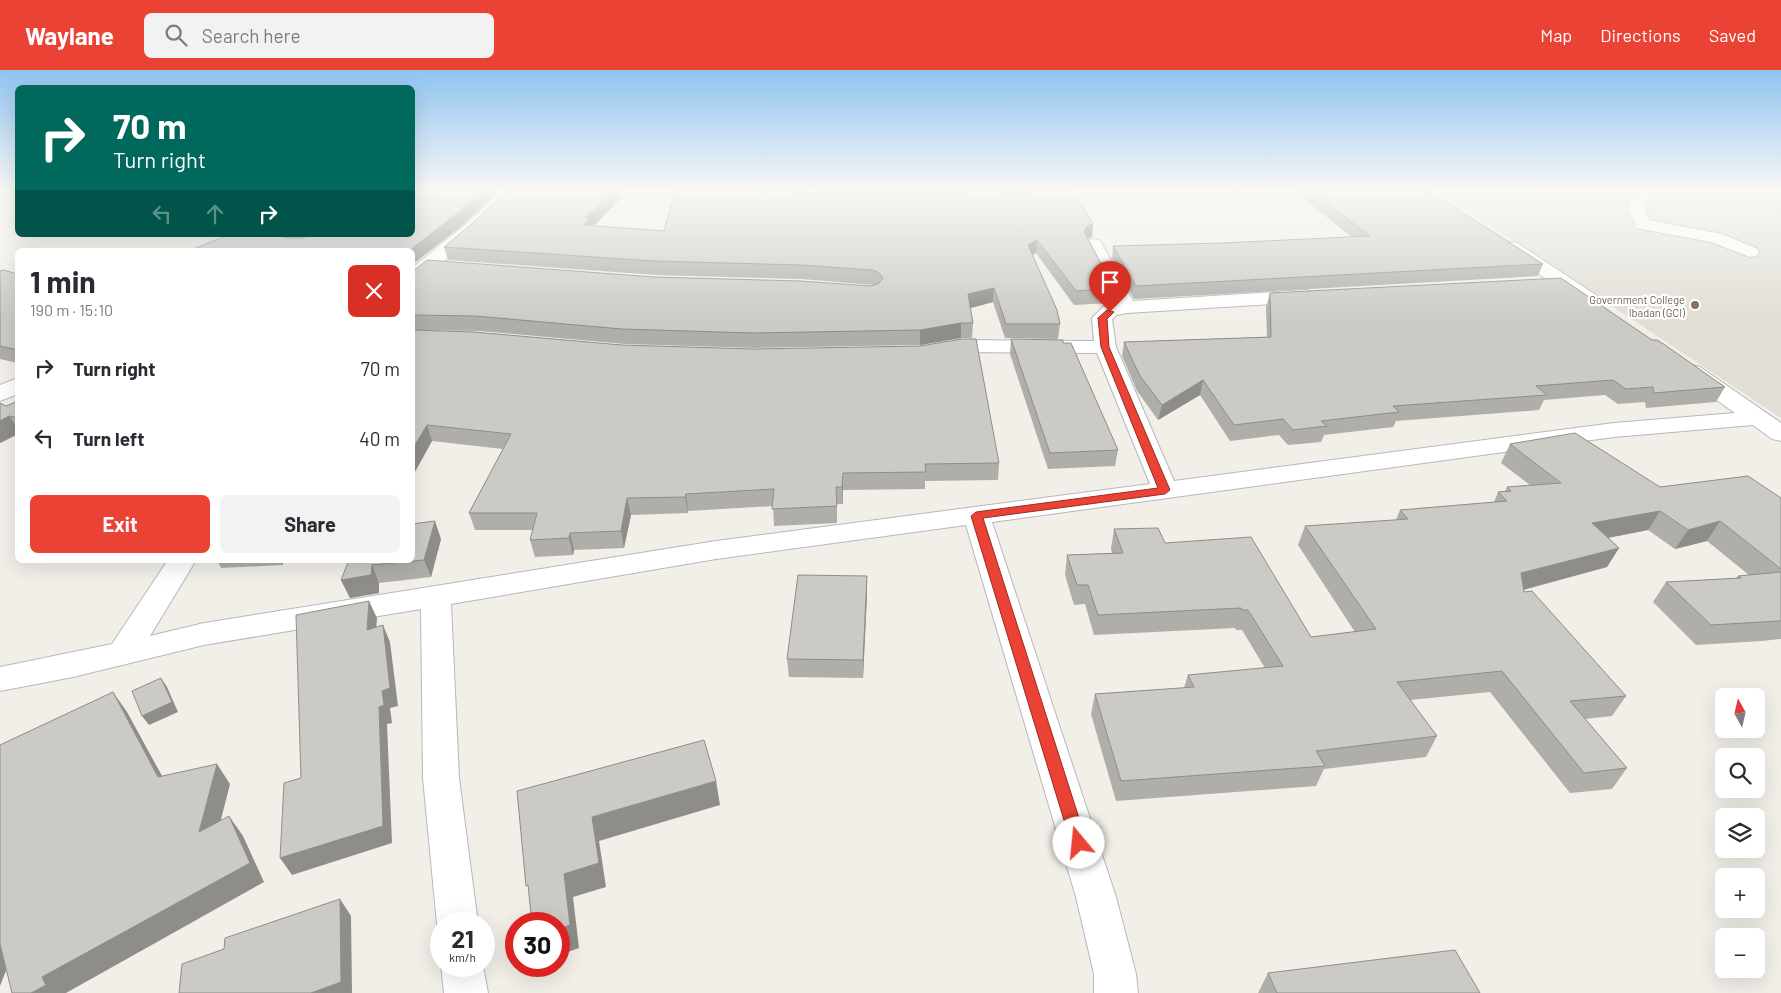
<!DOCTYPE html>
<meta charset="utf-8">
<style>
:root{--surface:#fff;--page:#f2f2f3;--text:#2b2b33;--muted:#7c7c81;--accent:#ea4335}
body{margin:0;font-family:Barlow,sans-serif;background:var(--page);color:var(--text);height:100vh;display:flex;flex-direction:column;font-size:19px;white-space:nowrap}
*{box-sizing:border-box;margin:0}
p{font-size:16px;color:var(--muted)}
.icon{flex:none;width:28px;height:28px;fill:none;stroke:currentColor;stroke-width:2;stroke-linecap:round;stroke-linejoin:round}
.map{position:relative;flex:1;overflow:hidden}
.drawer{position:absolute;left:15px;top:178px;width:400px;height:315px;display:flex;flex-direction:column;background:var(--surface);border-radius:8px;box-shadow:0 5px 20px #0002}
.drawer>*{flex:none}
.banner{position:absolute;left:15px;top:15px;width:400px;height:152px;border-radius:8px;box-shadow:0 5px 20px #0002;background:#00695c;color:#fff;overflow:hidden}
.needle{width:32px;rotate:352deg}
.fabs{position:absolute;left:1715px;top:618px;display:grid;gap:10px}
.fabs a{display:grid;place-items:center;width:50px;height:50px;border-radius:8px;background:var(--surface);box-shadow:0 5px 20px #0002;font-size:25px}
.speed{position:absolute;left:430px;top:842px;display:flex;gap:10px;font-size:25px;font-weight:700;text-align:center}
.speed>*{display:grid;place-content:center;width:65px;height:65px;border-radius:50%;background:var(--surface);box-shadow:0 5px 20px #0002;line-height:1}
.speed small{font-size:12px;font-weight:400}
.speed .limit{border:8px solid #d22;background:#fff;color:#111}
.pin{position:absolute;display:grid;place-items:center;width:42px;height:42px;color:#fff;margin:-51px -21px;border-radius:50% 50% 50% 0;rotate:-45deg;box-shadow:0 0 5px #0007}
.pin .icon{rotate:45deg}
.me{position:absolute;width:55px;margin:-28px;rotate:343deg;stroke-linejoin:round;filter:drop-shadow(0 0 4px #0008)}
.turn{display:flex;align-items:center;gap:18px;height:105px;padding:0 15px;font-size:22px}
.turn .icon{width:65px;height:65px;stroke-width:2.5}
.turn b{display:block;font-size:35px;line-height:42px}
.lanes{display:flex;align-items:center;height:48px;padding:0 15px;background:#0003;justify-content:center;gap:25px;direction:ltr}
.lanes .off{opacity:.35}
.round{display:grid;place-items:center;flex:none;width:52px;height:52px;border-radius:8px;background:var(--page)}
.head{display:flex;align-items:center;justify-content:space-between;height:85px;padding:0 15px}
h1{font-size:30px;font-weight:700;line-height:38px}
.cta{display:flex;gap:10px;margin-top:auto;padding:10px 15px}
.cta a{flex:1;height:58px;border-radius:8px;background:var(--accent);color:#fff;font-size:20px;font-weight:700;line-height:58px;text-align:center}
.cta a+a{background:var(--page);color:var(--text)}
ul{padding:0;list-style:none}
li{display:flex;align-items:center;gap:15px;height:70px;padding:0 15px}
li div{flex:1}
li b{display:block;font-size:19px}
li em{font-style:normal}
header{display:flex;align-items:center;gap:30px;box-sizing:border-box;height:70px;padding:0 25px;background:var(--accent);color:#fff}
header strong{font-size:24px}
nav{display:flex;gap:28px;margin-inline-start:auto;font-size:18px}
.search{width:350px;height:45px;background:var(--page);display:flex;align-items:center;gap:12px;box-sizing:border-box;padding:0 18px;border-radius:8px;color:var(--muted);font-size:19px}
.map>svg:first-child{display:block}
</style>
<header>
<strong>Waylane</strong>
<div class="search"><svg class="icon" aria-label="search" viewBox="0 0 24 24"><circle cx="10" cy="10" r="6"/><path d="M15 15l6 6"/></svg>Search here</div>
<nav><a>Map</a><a>Directions</a><a>Saved</a></nav>
</header>
<div class="map">
<svg width="1781" height="923" viewBox="0 0 1781 923">
<rect width="100%" height="100%" fill="#f1efe8"/>
<path fill="#e1ded6" d="M1438,121H1781V348Z"/>
<g fill="none" stroke-linecap="round" stroke-linejoin="round">
<g stroke="#b5b8bc" stroke-width="2">
<g id="minor">
<path d="M502,121H519L476,164L419,212L412,214V198L464,156Z"/>
<path d="M605,121H717L719,124L717,127L711,129L613,126L607,124Z"/>
<path d="M1637,121H1653L1644,136L1649,150L1722,164L1756,178L1759,182L1756,186L1750,187L1711,172L1636,158L1628,136Z"/>
<path d="M1093,169L1099,170L1102,174L1133,231L1306,220L1313,222L1316,226L1313,230L1306,232L1127,243L1117,245L1112,249L1116,277L1174,411L1614,353L1735,343L1684,307L1681,302L1684,297L1692,295L1700,297L1781,353V371L1772,369L1753,355L1614,367L992,452L1116,827L1136,904L1138,923H1094V904L1076,827L966,455L716,489L451,534L459,708L478,854H441V863L437,854L423,708L421,539L204,575L73,607L0,621V597L112,574L168,490H196L150,566L204,553L716,471L1150,414L1097,283L961,282L941,285L934,283L930,279L934,275L961,270L1094,271L1092,248L1103,237L1115,234L1084,174L1087,170Z"/>
<path d="M1511,172L1517,173L1596,225L1599,229L1596,233L1589,235L1582,233L1505,181L1502,177L1505,173Z"/>
<path d="M18,308V324L0,331V315Z"/>
<path d="M441,895L483,896L488,923H444Z"/>
</g>
</g>
<use href="#minor" fill="#fff" fill-rule="evenodd"/>
</g>
<g fill="#afaea9">
<path d="M802,121H1002V122L1092,167L1088,168L1114,218L1112,233L1074,235L1036,183L1033,185L1060,254L1058,269L1005,268L993,232L970,238L973,253L972,268H961L920,275L755,278L625,274L479,261L412,260V200L654,207L871,216L874,215L801,209L656,205L448,190L444,177L621,128L594,156L664,161L960,127Z"/>
<path d="M1218,121H1238L1237,122Z"/>
<path d="M1294,121H1429L1543,194L1538,206L1134,229L1112,188L1113,176L1223,173L1352,167Z"/>
<path d="M0,201L18,204V293L0,289Z"/>
<path d="M1270,223L1652,270L1725,317L1716,332L1646,338L1645,332L1618,334L1605,325L1544,330L1539,340L1396,351L1393,357L1324,365L1321,372L1288,375L1279,365L1230,371L1200,325L1158,350L1137,321L1122,286L1124,272L1267,267L1266,237Z"/>
<path d="M412,260L999,393L998,410L925,411V419L843,420V434H837V453L774,456L773,436L688,441V443L631,445L624,478L574,480L573,485L535,487L530,470L533,460H475L469,443L503,379L432,371L412,407Z"/>
<path d="M1011,269L1063,273L1118,380L1115,396L1048,399L1010,284Z"/>
<path d="M18,331V364L0,373V333L6,336Z"/>
<path d="M1510,374L1660,417L1781,428V569L1762,571L1696,575L1653,532L1666,512L1736,508L1738,506L1749,505L1707,471L1675,479L1648,460L1608,468L1619,478L1607,497L1524,520V522L1626,626L1612,646L1585,649L1627,698L1612,719L1570,723L1490,622L1410,630L1437,666L1426,687L1324,699L1316,716L1116,731L1091,644L1095,624L1184,618L1188,605L1265,598L1242,560H1236L1235,558L1094,565L1085,534L1074,535L1065,505L1067,485L1112,483L1111,479L1114,459L1165,473L1311,567L1355,562L1298,475L1305,456L1396,450L1400,440L1494,432L1498,422L1505,421L1507,417L1530,415L1501,393Z"/>
<path d="M441,469L431,507L379,513V523L350,528L341,510L349,490Z"/>
<path d="M217,490H285L282,495L221,498Z"/>
<path d="M867,506V524L863,608L789,607L787,589Z"/>
<path d="M1268,903L1480,923H1258Z"/>
</g>
<g fill="#8f8d8a">
<path d="M482,121H499L463,155L412,195V180H410Z"/>
<path d="M614,121H620L621,128L591,158L583,155L585,148Z"/>
<path d="M1093,154L1092,167L1086,169L1084,162L1087,156Z"/>
<path d="M283,165H309L291,174L282,167Z"/>
<path d="M1037,170L1036,183L1027,188L1028,175Z"/>
<path d="M994,218L993,232L967,239L968,224Z"/>
<path d="M961,253V268L920,275V260Z"/>
<path d="M1203,310L1200,325L1158,350L1162,335Z"/>
<path d="M9,346L18,359V364L0,373V351Z"/>
<path d="M427,355L432,371L412,407V380Z"/>
<path d="M843,403V434L842,417Z"/>
<path d="M686,424L688,441V443L685,427Z"/>
<path d="M627,428L631,445L624,478L621,461Z"/>
<path d="M1660,441L1648,460L1581,473L1592,453Z"/>
<path d="M435,451L441,469L431,507L424,490Z"/>
<path d="M1720,451L1707,471L1675,479L1688,460Z"/>
<path d="M570,463L574,480L573,485L569,468Z"/>
<path d="M1619,478L1607,497L1510,523L1521,503Z"/>
<path d="M280,490H285L282,495Z"/>
<path d="M372,495L379,513V523L350,528L341,510Z"/>
<path d="M867,506V524L863,608V590Z"/>
<path d="M369,531L377,548L375,577L367,560Z"/>
<path d="M383,555L390,572L398,636L390,638L392,653L387,654L392,773L292,805L280,788L379,637L382,621Z"/>
<path d="M161,608L167,617L178,642L149,655L142,646Z"/>
<path d="M113,622L127,642L173,726L158,707Z"/>
<path d="M217,694L230,714L213,781L199,762Z"/>
<path d="M716,711L720,735L599,771L606,817L573,827L579,878L559,885V859L564,804L592,747Z"/>
<path d="M229,746L243,766L264,812L66,923H31L42,907Z"/>
<path d="M340,829L351,846L352,923H311Z"/>
<path d="M0,860L16,875L0,916Z"/>
</g>
<g fill="#cccac5" stroke="#8f8d8a">
<path d="M412,121H482L459,142L410,180H191L228,165H283L282,167L284,168H303L312,165H412Z"/>
<path d="M506,121H614L585,148L590,149L583,155L664,161L675,121H773L958,127L965,125L968,121H1002V122L1073,121L1093,154L1087,156L1084,162L1114,218L1076,221L1037,170L1028,175L1057,240L1060,254H1006L994,218L968,224L973,253H961L920,260L754,263L622,259L475,246L412,245V200L416,199L427,190L654,207L800,211L871,216L878,214L883,208L878,202L871,200L800,195L654,191L444,177L474,152Z"/>
<path d="M1311,121H1429L1543,194L1136,216L1113,176L1223,173L1370,166Z"/>
<path d="M3,200L18,204V280L0,276V201Z"/>
<path d="M1561,208L1652,270H1657L1665,275L1725,317L1654,323L1653,317L1626,319L1613,310L1536,316L1547,325L1393,336L1399,342L1321,351L1327,356L1293,360L1283,349L1234,355L1203,310L1162,335L1140,306L1124,272L1271,267L1270,223Z"/>
<path d="M412,260L474,262L622,275L754,279L920,276L962,269H976L999,393L925,394L926,402L843,403L842,417H836L837,436L772,439L774,419L686,424L685,427L627,428L621,461L570,463L569,468L530,470L537,443H469L511,364L427,355L412,380Z"/>
<path d="M1011,269L1063,270V273H1071L1118,380L1050,383Z"/>
<path d="M18,331V348L9,346L0,351V333L6,336Z"/>
<path d="M1575,363L1660,417L1748,406L1781,428V499L1720,451L1688,460L1660,441L1592,453L1619,478L1521,503L1524,522L1532,521L1626,626L1570,631L1627,698L1584,703L1502,601L1397,612L1437,666L1316,681L1325,696L1121,711L1095,624L1194,617L1188,605L1283,596L1248,540H1242L1241,538L1098,545L1088,515H1077L1067,485L1123,483L1114,459L1158,458L1165,473L1251,467L1311,567L1376,559L1305,456L1408,449L1400,440L1507,431L1498,422L1511,421L1507,417L1561,413L1510,374Z"/>
<path d="M435,451L424,490L372,495L371,505L341,510L349,490H412V454Z"/>
<path d="M1781,502V551H1778L1711,555L1666,512L1741,508L1738,506Z"/>
<path d="M798,505L867,506L863,590L787,589Z"/>
<path d="M369,531L367,560L383,555L390,618L382,621L384,635L379,637L383,756L280,788L284,713L301,708L296,545Z"/>
<path d="M161,608L172,632L142,646L132,621Z"/>
<path d="M113,622L158,707L217,694L199,762L229,746L250,793L42,907L46,915L31,923H12L0,874V675Z"/>
<path d="M704,670L716,711L592,747L599,793L564,804L570,855L559,859V854H532L528,815L526,816L517,721Z"/>
<path d="M340,829L341,912L311,923H179L182,894L224,879L225,868Z"/>
<path d="M1455,880L1480,923H1277L1268,903Z"/>
</g>
<linearGradient id="sky" x2="0" y2="1"><stop stop-color="#8fc3f1"/><stop offset="0.48" stop-color="#f9f8f5"/><stop offset="1" stop-color="#f9f8f5" stop-opacity="0"/></linearGradient>
<rect width="1781" height="250" fill="url(#sky)"/>
<path fill="#ea4335" stroke="#982c22" d="M1107,240L1114,242L1107,249L1109,277L1170,420L1165,424L983,448L1087,773L1084,778L1079,780L1073,778L1071,773L971,446L976,442L1158,418L1101,277L1098,248Z"/>
<circle fill="#8d6e63" stroke="#fff" stroke-width="2" cx="1695" cy="235" r="5"/>
<g text-anchor="middle" dominant-baseline="central" stroke-width="4.5" stroke-linejoin="round" paint-order="stroke">
<g font-size="11" fill="#785e54" stroke="#fff" text-anchor="end">
<text x="1685" y="229">Government College<tspan x="1685" dy="13">Ibadan (GCI)</tspan></text>
</g>
</g>
</svg>
<div class="fabs">
<a><svg class="needle" viewBox="-14 -14 28 28"><path d="M0-13l5 13h-10z" fill="#e53935"/><path d="M0 13l5-13h-10z" fill="#7c7c81"/></svg></a>
<a><svg class="icon" aria-label="search" viewBox="0 0 24 24"><circle cx="10" cy="10" r="6"/><path d="M15 15l6 6"/></svg></a>
<a><svg class="icon" aria-label="layers" viewBox="0 0 24 24"><path d="M12 4l9 5-9 5-9-5zM3 14l9 5 9-5"/></svg></a>
<a>+</a>
<a>−</a>
</div>
<div class="speed"><div>21<small>km/h</small></div><div class="limit">30</div></div>
<div class="pin" style="left:1110px;top:242px;background:#d93025"><svg class="icon" aria-label="arrive" viewBox="0 0 24 24"><path d="M6 21V4h12l-3 4 3 4H6"/></svg></div>
<svg class="me" style="left:1079px;top:773px" viewBox="-20 -20 40 40"><circle r="19" fill="#fff"/><path d="M0-13L10 11 0 6-10 11z" fill="#ea4335"/></svg>
<div class="banner">
<div class="turn"><svg class="icon" aria-label="right" viewBox="0 0 24 24"><path d="M7 20v-9h11M14 6l5 5-5 5"/></svg><div><b>70 m</b>Turn right</div></div>
<div class="lanes"><svg class="icon off" aria-label="left" viewBox="0 0 24 24"><path d="M17 20v-9H6M10 6l-5 5 5 5"/></svg><svg class="icon off" aria-label="ahead" viewBox="0 0 24 24"><path d="M12 20V5M6 11l6-6 6 6"/></svg><svg class="icon" aria-label="right" viewBox="0 0 24 24"><path d="M7 20v-9h11M14 6l5 5-5 5"/></svg></div>
</div>
<section class="drawer">
<div class="head"><div><h1>1 min</h1><p>190 m · 15:10</p></div><a class="round" style="background:#d93025;color:#fff"><svg class="icon" aria-label="close" viewBox="0 0 24 24"><path d="M6 6l12 12M18 6L6 18"/></svg></a></div>
<ul>
<li><svg class="icon" aria-label="right" viewBox="0 0 24 24"><path d="M7 20v-9h11M14 6l5 5-5 5"/></svg><div><b>Turn right</b></div><em>70 m</em></li>
<li><svg class="icon" aria-label="left" viewBox="0 0 24 24"><path d="M17 20v-9H6M10 6l-5 5 5 5"/></svg><div><b>Turn left</b></div><em>40 m</em></li>
</ul>
<div class="cta"><a>Exit</a><a>Share</a></div>
</section>
</div>
